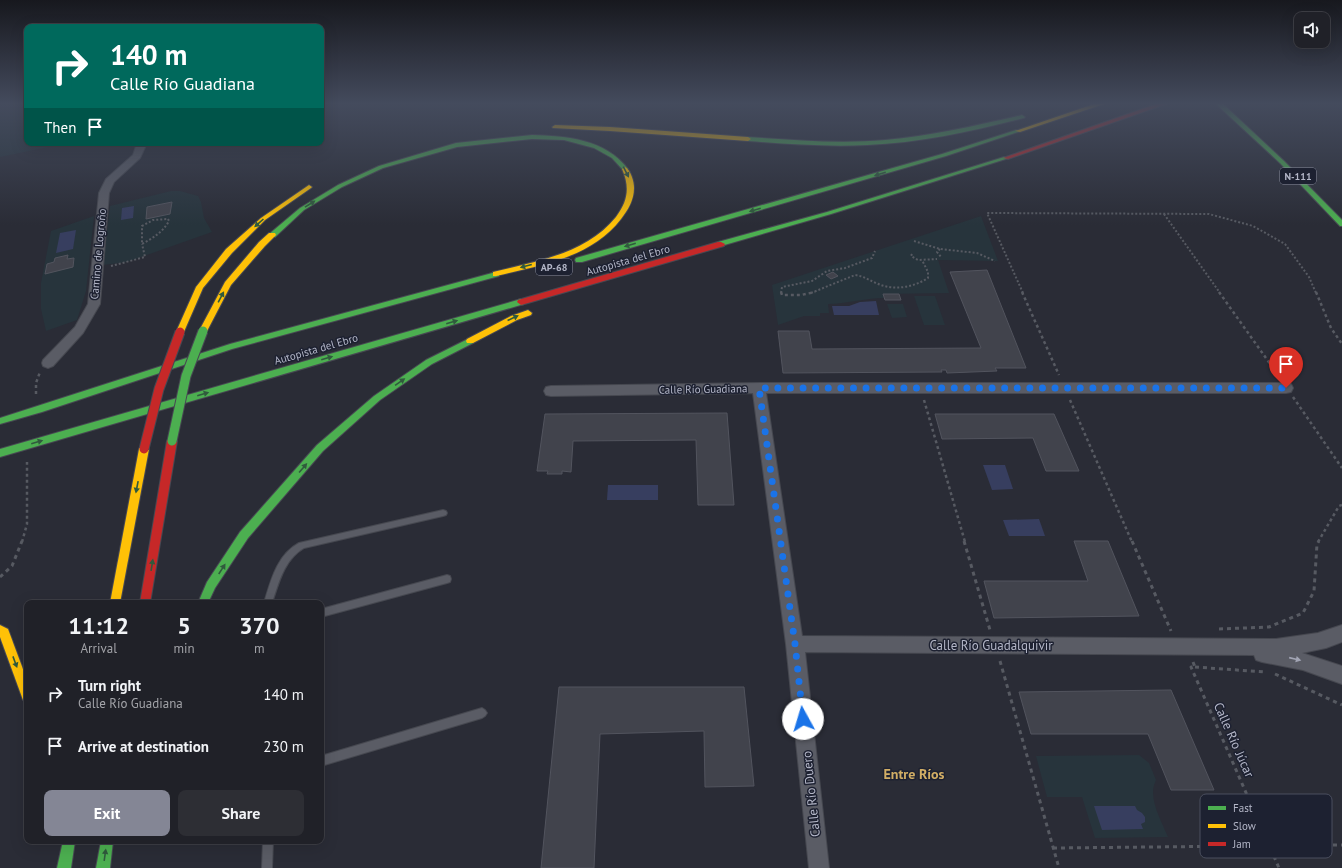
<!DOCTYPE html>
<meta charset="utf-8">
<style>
:root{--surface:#202128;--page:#2d2e34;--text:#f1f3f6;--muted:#a2a3a8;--line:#3d3e45;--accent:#848695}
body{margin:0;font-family:"PT Sans",sans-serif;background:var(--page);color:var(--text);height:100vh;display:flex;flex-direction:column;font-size:15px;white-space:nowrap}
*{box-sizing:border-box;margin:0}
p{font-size:13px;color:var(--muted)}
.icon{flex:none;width:22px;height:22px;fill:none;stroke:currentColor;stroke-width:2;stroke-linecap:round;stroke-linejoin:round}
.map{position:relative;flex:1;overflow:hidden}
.details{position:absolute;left:24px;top:600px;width:300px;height:244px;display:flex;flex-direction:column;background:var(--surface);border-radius:8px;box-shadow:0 4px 16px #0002,0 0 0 1px var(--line)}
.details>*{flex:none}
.banner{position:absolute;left:24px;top:24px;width:300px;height:122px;border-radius:8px;box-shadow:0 4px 16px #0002,0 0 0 1px var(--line);background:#00695c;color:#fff;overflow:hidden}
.controls{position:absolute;left:1294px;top:12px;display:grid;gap:8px}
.controls a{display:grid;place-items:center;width:36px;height:36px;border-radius:8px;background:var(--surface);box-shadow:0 4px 16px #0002,0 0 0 1px var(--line);font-size:20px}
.pin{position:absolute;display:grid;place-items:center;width:34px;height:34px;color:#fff;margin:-41px -17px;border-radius:50% 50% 50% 0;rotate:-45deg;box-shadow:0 0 4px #0007}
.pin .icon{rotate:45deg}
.me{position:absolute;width:44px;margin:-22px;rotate:354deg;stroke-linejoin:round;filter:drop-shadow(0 0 3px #0008)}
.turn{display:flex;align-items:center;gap:14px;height:84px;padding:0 20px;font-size:18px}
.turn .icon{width:52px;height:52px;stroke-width:2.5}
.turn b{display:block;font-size:28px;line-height:34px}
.then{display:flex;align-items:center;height:38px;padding:0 20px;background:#0003;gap:8px;font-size:15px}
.eta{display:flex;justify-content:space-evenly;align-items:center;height:68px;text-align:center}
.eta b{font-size:24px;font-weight:700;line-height:28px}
.cta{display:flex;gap:8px;margin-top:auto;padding:8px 20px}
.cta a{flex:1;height:46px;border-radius:8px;background:var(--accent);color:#fff;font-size:16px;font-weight:700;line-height:46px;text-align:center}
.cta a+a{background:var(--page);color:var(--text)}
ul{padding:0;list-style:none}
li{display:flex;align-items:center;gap:12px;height:52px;padding:0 20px}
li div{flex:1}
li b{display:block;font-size:15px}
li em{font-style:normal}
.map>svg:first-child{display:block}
</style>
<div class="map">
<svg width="1342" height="868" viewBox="0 0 1342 868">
<rect width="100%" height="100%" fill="#2a2c36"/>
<g fill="#27343c">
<path d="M5,103H27V143H68L0,157V104Z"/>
<path d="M171,191H180L198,196L201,202L204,218L212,232L127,262L103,265L110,206Z"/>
<path d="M94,216L86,291L77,320L46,331L41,309V283L51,231Z"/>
<path d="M981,216L998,261L938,260L949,293L883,294L884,298C864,298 847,304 828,304L829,313H820V316H804L778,325L772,285Z"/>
<path d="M914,296H935L945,325H924Z"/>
<path d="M887,304H903L907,317L892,318Z"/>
<path d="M1139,755L1149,763L1156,780C1147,797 1161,820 1168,837L1095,838L1082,797H1047L1036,756Z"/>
</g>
<g fill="#373e5f">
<path d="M134,206L133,218L121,220L122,208Z"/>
<path d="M76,230L73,249L56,253L60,233Z"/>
<path d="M876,301L879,315H834L832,306H849L860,302Z"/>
<path d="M983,465H1005L1013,489L992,490Z"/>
<path d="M608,485H658V500H607Z"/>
<path d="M1039,519L1045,536H1009L1003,520Z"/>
<path d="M1094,806H1135L1137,810L1142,813L1145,817V822L1141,824L1143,829L1102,830Z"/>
</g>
<g fill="#41434c" stroke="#52545e">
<path d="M172,202L170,214L146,219L147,207Z"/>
<path d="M68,255L67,259L74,258L73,267L45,274L47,264L54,262L55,258Z"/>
<path d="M987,270L1026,368H995L997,371L947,373L946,370H941L942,372L783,373L778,331H809L812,349L981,348L950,272Z"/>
<path d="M833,272L838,276L831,279L826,275Z"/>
<path d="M883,294H899L901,300H885Z"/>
<path d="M727,413L734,505H698L696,440L573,441L571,472L562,471V474H547L548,471H537L545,414Z"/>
<path d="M935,414H1054L1079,471H1046L1033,438L942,439Z"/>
<path d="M1074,541H1108L1139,616L994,618L984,581H1088Z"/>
<path d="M559,687H744L754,786L705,787L704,731L600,734L594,868H541Z"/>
<path d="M1171,690L1214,790H1171L1148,734H1031L1019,692Z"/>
</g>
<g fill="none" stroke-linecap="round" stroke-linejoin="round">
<g stroke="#464850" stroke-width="2">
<g id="lane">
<path d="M443,510L446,511L447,513L446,515L443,516L304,548C284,560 279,582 272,603H264C271,580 277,555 299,543Z"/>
<path d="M447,575L450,576L451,579L450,582L447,583L321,617V609Z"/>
<path d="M482,708L485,710L487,713L485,716L482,718L321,766V756Z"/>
<path d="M263,841H273L272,868H262Z"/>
</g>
</g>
<g stroke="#464850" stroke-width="2">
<g id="street">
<path d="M137,143H147L140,158L114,182L109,193L100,304L83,333L53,366L48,368L43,366L42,363L43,360L75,327L88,304L99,193L106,179L133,155Z"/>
<path d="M759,383H1286L1291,384L1293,388L1291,392L1286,393H766L802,636L1276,639L1318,633L1342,625V642L1326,648L1302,653L1342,666V684L1303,670L1262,662L1256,660L1254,655L805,652L829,868H809L786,644L753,393L551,396L546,395L544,391L546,387L551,386Z"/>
</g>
</g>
<g stroke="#474852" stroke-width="2">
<g id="fast">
<path d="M1215,103H1222L1284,161L1342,220V226H1340L1280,163Z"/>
<path d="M1022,115L1025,117L1024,118C973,131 920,143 867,145C828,147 788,144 748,141L745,139L748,137C793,140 839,144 885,140C931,136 977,125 1022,115Z"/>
<path d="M1016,130L1021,131L946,156L582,262H576L575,260L576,258L942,154Z"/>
<path d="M532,135C567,136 605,139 628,169L623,170L612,158L594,148L564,140L532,139L457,147L383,168L342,187L304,210L275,237H269L268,235L300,208L338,185L379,166L456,143Z"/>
<path d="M1004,157L1009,158L831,214L721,246L717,244L718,242L827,212Z"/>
<path d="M496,272H499V276L232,349L42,412L0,424V418L230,344Z"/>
<path d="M521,299L525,302L524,304L0,457V449Z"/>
<path d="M470,338L473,339L474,341L473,343L432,364L380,400L323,451L248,538L215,588L208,603H198L207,582L240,532L317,445L374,396L426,360Z"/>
<path d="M63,841H75L71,868H57Z"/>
<path d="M101,841H113L110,868H96Z"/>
</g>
</g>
<g stroke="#474852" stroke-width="2">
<g id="slow">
<path d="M1097,103H1107L1020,132L1015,131Z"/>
<path d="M555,125L610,127L748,137L751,139L748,141L610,131L553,128L552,127Z"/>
<path d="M625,167C631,170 634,182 634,188C634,200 628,210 621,219C591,258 541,265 496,276H493V272C537,261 586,254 616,217C628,201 630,187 622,169Z"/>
<path d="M309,185L312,187L311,188L265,220L232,253L203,288L183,334H177L176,332L196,287L226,249L261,218Z"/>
<path d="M269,233H275L276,235L265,246L231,285L206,333H200L199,331L225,282L259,242Z"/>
<path d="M528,310L532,313L531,315L517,320L473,343H467L466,341L467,339L511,316Z"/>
<path d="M144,445L147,446L149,449L120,603H110L139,449L141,446Z"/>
<path d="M0,625L8,629L27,680V702L23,700L0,637Z"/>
</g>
</g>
<g stroke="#474852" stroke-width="2">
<g id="jam">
<path d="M1159,103H1169L1008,159L1003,158Z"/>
<path d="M718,242H721L725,244L724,246L521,305L517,302L518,300Z"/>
<path d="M172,437L175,438L177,441L150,603H140L167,441L169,438Z"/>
</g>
</g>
<g stroke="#575a62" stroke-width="2" stroke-dasharray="2 2" stroke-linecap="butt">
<path d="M1164,214L1220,293"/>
<path d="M168,219L169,221C163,232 153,238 142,244V226L153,220Z"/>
<path d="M914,241L940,249L977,253L995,261"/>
<path d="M940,249L937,252L941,257"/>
<path d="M912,254L911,256L918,260L937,259"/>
<path d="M111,266L145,257L142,244"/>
<path d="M781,293L782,287L812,281L827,271L845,268L872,258L875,251"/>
<path d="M811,293L855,275C863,276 869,280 876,283C893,291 912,288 928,278V272L922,260"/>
<path d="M1023,293L987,213L1209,214L1253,226L1285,244L1309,277L1316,293"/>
</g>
<g stroke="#575a62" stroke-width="2.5" stroke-dasharray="3 3" stroke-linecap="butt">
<path d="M781,292L782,295H801L815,292"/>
<path d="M1022,292L1059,375"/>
<path d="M1219,292L1278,375"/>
<path d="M1316,292L1331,328L1342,344"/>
<path d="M36,394V383L40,372"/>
<path d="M1293,397L1342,468"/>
<path d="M924,400L965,542"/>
<path d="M1070,400L1132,542"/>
<path d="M22,542L27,524V462"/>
<path d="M1318,542L1339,506L1342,505"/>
</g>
<g stroke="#575a62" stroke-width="3" stroke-dasharray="4 4" stroke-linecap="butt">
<path d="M964,541L990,630"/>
<path d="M1132,541L1171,631"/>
<path d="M0,577L12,566L22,541"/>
<path d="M1219,629L1269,627L1303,613L1314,591L1317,544L1319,541"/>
<path d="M1000,661L1059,868"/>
<path d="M1193,662L1195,667H1191L1279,868"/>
<path d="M1195,667L1265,672"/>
<path d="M1275,674L1342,705"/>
<path d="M1053,848L1342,845"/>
</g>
<use href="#lane" fill="#5a5c65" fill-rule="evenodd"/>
<use href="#street" fill="#5a5c65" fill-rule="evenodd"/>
<use href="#fast" fill="#4caf50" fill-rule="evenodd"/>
<use href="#slow" fill="#ffc107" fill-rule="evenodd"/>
<use href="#jam" fill="#c62828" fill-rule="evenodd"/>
<g stroke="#474852" stroke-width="11" stroke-linecap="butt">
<path id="fast-bridge" d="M172,441L186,376L203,331"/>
</g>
<g stroke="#474852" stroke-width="11" stroke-linecap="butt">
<path id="jam-bridge" d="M144,449L159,389L180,332"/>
</g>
<use href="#fast-bridge" stroke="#4caf50" stroke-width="9"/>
<use href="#jam-bridge" stroke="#c62828" stroke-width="9"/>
</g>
<defs><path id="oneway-solid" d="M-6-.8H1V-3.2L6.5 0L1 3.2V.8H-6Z"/></defs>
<g fill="#305a3d">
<use href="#oneway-solid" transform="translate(626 172) rotate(63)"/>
<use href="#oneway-solid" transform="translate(880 174) rotate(163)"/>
<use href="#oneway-solid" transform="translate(310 204) rotate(-32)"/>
<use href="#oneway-solid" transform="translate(755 210) rotate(164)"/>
<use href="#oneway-solid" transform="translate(259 223) rotate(138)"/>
<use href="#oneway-solid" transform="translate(630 245) rotate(164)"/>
<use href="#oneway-solid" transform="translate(526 266) rotate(165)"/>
<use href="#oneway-solid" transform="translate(221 297) rotate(-62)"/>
<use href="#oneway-solid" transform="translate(513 318) rotate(-25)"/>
<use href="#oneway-solid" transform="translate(452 322) rotate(-16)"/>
<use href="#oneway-solid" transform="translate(327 358) rotate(-16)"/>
<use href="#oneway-solid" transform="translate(400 382) rotate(-35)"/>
<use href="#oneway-solid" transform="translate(203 394) rotate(-16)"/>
<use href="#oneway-solid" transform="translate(37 442) rotate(-16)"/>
<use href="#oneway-solid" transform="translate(303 468) rotate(-49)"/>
<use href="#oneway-solid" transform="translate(137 487) rotate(101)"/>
<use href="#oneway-solid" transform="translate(152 565) rotate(-81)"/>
<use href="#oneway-solid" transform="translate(222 569) rotate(-57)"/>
<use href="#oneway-solid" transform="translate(15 662) rotate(70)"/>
<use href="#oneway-solid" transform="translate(105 855) rotate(-82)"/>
</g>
<use fill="#a2a5b4" href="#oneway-solid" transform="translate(1295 659) rotate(13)"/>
<linearGradient id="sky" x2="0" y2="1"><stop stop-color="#17181e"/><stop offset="0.46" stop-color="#444b5d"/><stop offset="1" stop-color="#444b5d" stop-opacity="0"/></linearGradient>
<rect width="1342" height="225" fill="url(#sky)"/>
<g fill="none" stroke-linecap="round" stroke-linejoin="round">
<path stroke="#1a73e8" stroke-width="7" stroke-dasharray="0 12.6" d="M803,719L795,644L759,388H1286"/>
</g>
<g text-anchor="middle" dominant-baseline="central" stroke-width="3" stroke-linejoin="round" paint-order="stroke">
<g fill="#1d2131" stroke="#878a9b" stroke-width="1">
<rect x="1280" y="168" width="36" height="16" rx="3"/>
<rect x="536" y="259" width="36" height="16" rx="3"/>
</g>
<g font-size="10" font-weight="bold" fill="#b4b7c8">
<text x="1298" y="176">N-111</text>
<text x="554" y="267">AP-68</text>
</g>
<g font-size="11" fill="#b4b7c8" stroke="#1d2131">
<text transform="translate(98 254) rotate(-85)">Camino de Logroño</text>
<text transform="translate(628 260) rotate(-16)">Autopista del Ebro</text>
<text transform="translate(316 349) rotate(-16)">Autopista del Ebro</text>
<text transform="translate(703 389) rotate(-1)">Calle Río Guadiana</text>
</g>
<g font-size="13" fill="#b4b7c8" stroke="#1d2131">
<text x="991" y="645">Calle Río Guadalquivir</text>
<text transform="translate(1234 740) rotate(66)">Calle Río Júcar</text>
<text transform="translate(811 794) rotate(-96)">Calle Río Duero</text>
</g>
<g font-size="14" font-weight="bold" fill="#d2ae65" stroke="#1d2131">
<text x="914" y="774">Entre Ríos</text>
</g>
</g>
<rect x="1200" y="794" width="132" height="64" rx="6" fill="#1d2131" stroke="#4a4e5e" stroke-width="1"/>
<rect x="1208" y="806" width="18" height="4" fill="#4caf50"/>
<rect x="1208" y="824" width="18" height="4" fill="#ffc107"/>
<rect x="1208" y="842" width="18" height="4" fill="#c62828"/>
<g font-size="11" fill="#b4b7c8">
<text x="1233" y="812">Fast</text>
<text x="1233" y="830">Slow</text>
<text x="1233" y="848">Jam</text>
</g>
</svg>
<div class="controls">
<a><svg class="icon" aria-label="sound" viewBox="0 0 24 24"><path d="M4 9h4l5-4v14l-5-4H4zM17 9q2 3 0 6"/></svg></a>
</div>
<div class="pin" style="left:1286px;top:388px;background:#d93025"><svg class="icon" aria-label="arrive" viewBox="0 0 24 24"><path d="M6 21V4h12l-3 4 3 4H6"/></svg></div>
<svg class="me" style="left:803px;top:719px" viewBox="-20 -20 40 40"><circle r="19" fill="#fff"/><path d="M0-13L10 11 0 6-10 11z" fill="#1a73e8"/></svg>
<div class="banner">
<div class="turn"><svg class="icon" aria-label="right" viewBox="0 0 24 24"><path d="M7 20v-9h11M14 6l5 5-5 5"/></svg><div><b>140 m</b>Calle Río Guadiana</div></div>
<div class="then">Then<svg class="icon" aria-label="arrive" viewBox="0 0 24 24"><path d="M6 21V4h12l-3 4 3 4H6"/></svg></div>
</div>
<section class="details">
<div class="eta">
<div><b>11:12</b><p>Arrival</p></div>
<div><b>5</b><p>min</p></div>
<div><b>370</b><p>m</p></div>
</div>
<ul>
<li><svg class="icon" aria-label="right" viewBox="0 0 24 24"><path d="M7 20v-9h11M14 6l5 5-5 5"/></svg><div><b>Turn right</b><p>Calle Río Guadiana</p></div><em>140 m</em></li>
<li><svg class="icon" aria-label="arrive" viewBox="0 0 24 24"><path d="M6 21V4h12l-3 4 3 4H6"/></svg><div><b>Arrive at destination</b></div><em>230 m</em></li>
</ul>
<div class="cta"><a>Exit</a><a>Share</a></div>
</section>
</div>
